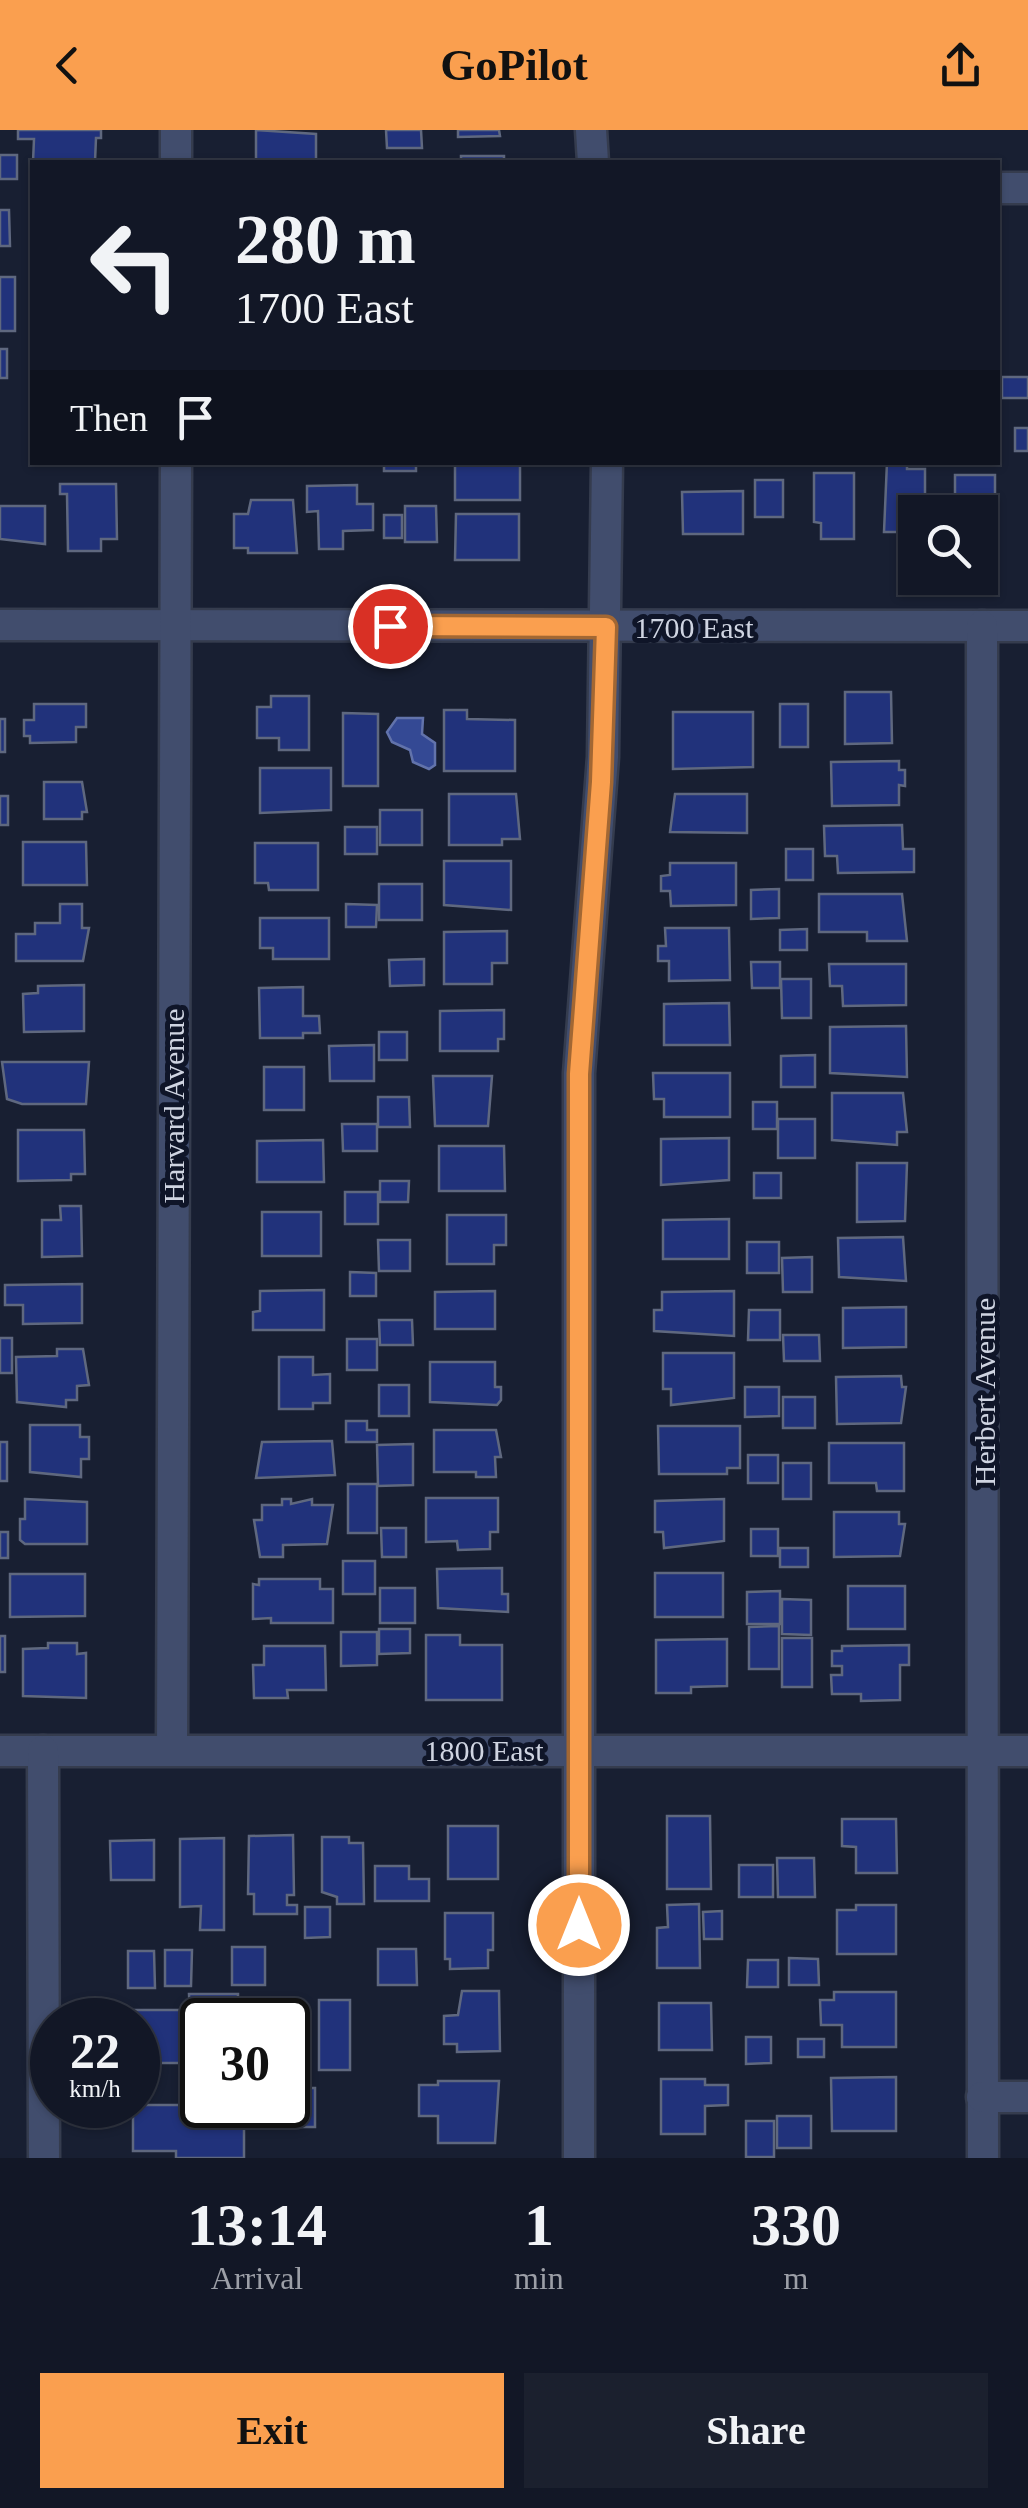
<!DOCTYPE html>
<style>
:root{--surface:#121726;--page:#1b202e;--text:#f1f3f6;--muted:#9c9fa7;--line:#313643;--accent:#fa9f4f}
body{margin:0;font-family:Georgia,serif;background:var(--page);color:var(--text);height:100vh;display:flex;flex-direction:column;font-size:38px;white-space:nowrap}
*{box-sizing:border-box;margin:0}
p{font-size:32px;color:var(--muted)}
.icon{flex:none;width:55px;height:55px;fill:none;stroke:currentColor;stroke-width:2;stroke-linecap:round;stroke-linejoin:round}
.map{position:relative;height:2028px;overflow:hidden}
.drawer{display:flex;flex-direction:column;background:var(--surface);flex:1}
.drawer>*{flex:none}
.guide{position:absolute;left:30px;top:30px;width:970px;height:305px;border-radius:0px;box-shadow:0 2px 8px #0004,0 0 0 2px var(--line);background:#121726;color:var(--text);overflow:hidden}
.fabs{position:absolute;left:898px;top:365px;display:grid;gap:20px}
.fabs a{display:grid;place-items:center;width:100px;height:100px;border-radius:0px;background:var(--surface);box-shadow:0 2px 8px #0004,0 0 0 2px var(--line);font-size:50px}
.speed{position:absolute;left:30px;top:1868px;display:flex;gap:20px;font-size:50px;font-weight:700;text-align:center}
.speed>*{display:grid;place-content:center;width:130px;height:130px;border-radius:50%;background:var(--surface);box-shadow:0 2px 8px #0004,0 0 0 2px var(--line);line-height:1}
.speed small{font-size:25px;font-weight:400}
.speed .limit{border:5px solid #111;border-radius:15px;background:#fff;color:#111}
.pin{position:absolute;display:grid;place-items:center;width:85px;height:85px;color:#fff;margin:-42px;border:5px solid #fff;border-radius:50%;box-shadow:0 2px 10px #0007}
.me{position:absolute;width:110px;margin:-55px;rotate:0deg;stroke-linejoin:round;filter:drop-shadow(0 0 8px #0008)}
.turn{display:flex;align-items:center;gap:35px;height:210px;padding:0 40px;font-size:45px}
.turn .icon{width:130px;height:130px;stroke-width:2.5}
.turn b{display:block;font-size:70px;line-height:85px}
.then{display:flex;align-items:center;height:95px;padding:0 40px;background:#0003;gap:20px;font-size:38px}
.eta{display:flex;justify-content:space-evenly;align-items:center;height:170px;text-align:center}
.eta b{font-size:60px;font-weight:800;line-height:70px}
.cta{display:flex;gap:20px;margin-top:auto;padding:20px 40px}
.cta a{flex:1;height:115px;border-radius:0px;background:var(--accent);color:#111;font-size:40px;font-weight:800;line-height:115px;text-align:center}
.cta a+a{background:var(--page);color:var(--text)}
header{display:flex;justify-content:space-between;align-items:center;height:130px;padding:0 40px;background:var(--accent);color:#111;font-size:45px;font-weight:800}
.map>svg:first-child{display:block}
</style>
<header><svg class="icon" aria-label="back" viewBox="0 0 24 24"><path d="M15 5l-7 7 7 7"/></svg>GoPilot<svg class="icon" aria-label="share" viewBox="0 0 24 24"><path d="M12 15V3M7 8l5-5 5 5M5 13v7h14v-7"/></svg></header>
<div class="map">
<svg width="1028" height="2028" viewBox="0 0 1028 2028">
<rect width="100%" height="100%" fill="#181f32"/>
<path fill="#344994" stroke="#6273ab" stroke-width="2.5" d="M397,588H423L422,604L435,613V635L429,639L413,632L410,620L392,612L387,602Z"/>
<g fill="#21327b" stroke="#5f687f" stroke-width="2.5">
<path d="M18,0H101V8H96L95,32H33L34,9H18Z"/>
<path d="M256,0L316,4V32H256Z"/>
<path d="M386,0H421L422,18H387Z"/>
<path d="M458,0H499L500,6L458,7Z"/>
<rect x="0" y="25" width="17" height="24"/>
<rect x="461" y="26" width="43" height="6"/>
<path d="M0,80H9L10,116H0Z"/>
<rect x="0" y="147" width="15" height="54"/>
<rect x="0" y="219" width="7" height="29"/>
<rect x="1002" y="247" width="26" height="21"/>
<rect x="1015" y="298" width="13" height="23"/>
<rect x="384" y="332" width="32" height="9"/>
<rect x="455" y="332" width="65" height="38"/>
<path d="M887,332H907V339H925V382H915L911,411H899V402H884Z"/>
<path d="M814,343H854V409H821V393L814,392Z"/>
<path d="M955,345H995V414H980V382H955Z"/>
<rect x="755" y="350" width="28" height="37"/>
<path d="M60,354H116L117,409H101V421H68L67,364H60Z"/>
<path d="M357,355V374H373V400L343,401V419H319L318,381L307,382V356Z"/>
<path d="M743,361V404H683L682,362Z"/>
<path d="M251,370H293L297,423H248V418H234V384H248Z"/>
<path d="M0,376H45V414L0,409Z"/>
<path d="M405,376H436L437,412H405Z"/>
<path d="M456,384H519V430H455Z"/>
<rect x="384" y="385" width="18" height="23"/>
<path d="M845,562H891L892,613L845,614Z"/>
<path d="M271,566H309V620H279V608H257V577H271Z"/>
<path d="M34,574H86V597H76V612L30,613V606H24V590H34Z"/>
<rect x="780" y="574" width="28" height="43"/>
<path d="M444,580H467V589L515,590V641H444Z"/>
<path d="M673,582H753V637L673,639Z"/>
<path d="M343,583L378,584V656H343Z"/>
<rect x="0" y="589" width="5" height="33"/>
<path d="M899,631V640H905V656L899,655V675L832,676L831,632Z"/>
<path d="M260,638H331V680L260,683Z"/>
<path d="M44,652H82L87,682H82V689H44Z"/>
<path d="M449,664H516L520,709H502V715H449Z"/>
<path d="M675,664H747V703L670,702Z"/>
<rect x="0" y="666" width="8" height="29"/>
<rect x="380" y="680" width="42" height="35"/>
<path d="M902,695L903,719H914V742L838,743L837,726H825L824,696Z"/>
<rect x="345" y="697" width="32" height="27"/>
<path d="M23,712H86L87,755H23Z"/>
<path d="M255,713H318V760H269L268,753H255Z"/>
<rect x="786" y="719" width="27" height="31"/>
<path d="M444,731H511V780L444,775Z"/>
<path d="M670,733H736V775L671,776L670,761H661V746L670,745Z"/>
<rect x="379" y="754" width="43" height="36"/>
<path d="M779,759V788L751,789V760Z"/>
<path d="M819,764H902L907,811H867V802H819Z"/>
<path d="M60,774H82V798H89L83,831H16V804H35V793H60Z"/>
<path d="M346,774L377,775L376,797H346Z"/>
<path d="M260,788H329V829H273V818H260Z"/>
<path d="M665,798H729L730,850L669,851V831H658V816H666Z"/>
<path d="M807,799V820H780V800Z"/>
<path d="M507,801V833H492V854H444V802Z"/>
<path d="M424,829V855L390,856L389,830Z"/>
<path d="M751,832H780V858H752Z"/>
<path d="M829,834H906V875L843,876L842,856H830Z"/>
<path d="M781,849H811V888H782Z"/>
<path d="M84,855V901L24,902L23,864L38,863V856Z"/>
<path d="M303,857V886H319L320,903H303V908H260L259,858Z"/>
<path d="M729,873L730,915H664V874Z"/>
<path d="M504,880V909H498V921H440V881Z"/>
<path d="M906,896L907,947L830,943V897Z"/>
<rect x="379" y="902" width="28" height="28"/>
<path d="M374,915V951H330L329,916Z"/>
<path d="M815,925V957H781V926Z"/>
<path d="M2,932H89L86,974H22L7,969Z"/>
<rect x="264" y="937" width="40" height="43"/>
<path d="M653,943H730V987H664V969H654Z"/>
<path d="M433,946H492L488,996H435Z"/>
<path d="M832,963H903L907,1002H897V1015L832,1010Z"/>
<path d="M378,967H409L410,997H378Z"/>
<rect x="753" y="972" width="24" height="27"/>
<rect x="778" y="989" width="37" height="39"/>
<path d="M342,994H377V1021H343Z"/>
<path d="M18,1000H84L85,1044H71V1050L18,1051Z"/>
<path d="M729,1008V1050L661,1055V1009Z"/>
<path d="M323,1010L324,1052H257V1011Z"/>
<path d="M439,1016H504L505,1061H439Z"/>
<path d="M857,1033H907L905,1091L857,1092Z"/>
<rect x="754" y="1043" width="27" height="25"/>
<path d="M380,1051H409L408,1072H380Z"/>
<rect x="345" y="1062" width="33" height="32"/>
<path d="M60,1076H81L82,1126L42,1127V1090H61Z"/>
<rect x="262" y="1082" width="59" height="44"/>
<path d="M447,1085H506V1115H494V1134H447Z"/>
<path d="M729,1089V1129H663V1090Z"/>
<path d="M903,1107L906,1151L839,1147L838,1108Z"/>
<path d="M378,1110H410V1141H379Z"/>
<rect x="747" y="1112" width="32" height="31"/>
<path d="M812,1127V1162H783L782,1128Z"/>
<path d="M350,1142L376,1143V1166H350Z"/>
<path d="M82,1154V1193L23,1194V1175H5V1155Z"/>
<path d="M324,1160V1200H253V1182L260,1181V1161Z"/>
<path d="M495,1161V1199H435V1162Z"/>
<path d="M734,1161V1206L654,1201V1180H662V1162Z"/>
<path d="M906,1177V1217L843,1218V1178Z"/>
<path d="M749,1180H780V1210H748Z"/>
<path d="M379,1190H412L413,1215H380Z"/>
<path d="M783,1205H819L820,1231H784Z"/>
<rect x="0" y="1208" width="12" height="35"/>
<rect x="347" y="1209" width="30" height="31"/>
<path d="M57,1219H83L89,1255L77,1256V1270H66V1277L17,1272L16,1227L57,1226Z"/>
<path d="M663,1223H734V1268L671,1275V1259H663Z"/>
<path d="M279,1227H313V1245L330,1244V1273H313V1279H279Z"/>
<path d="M430,1232H495V1257H501V1270L497,1275L430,1272Z"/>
<path d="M901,1246L902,1257H906L901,1293L837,1294L836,1247Z"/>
<rect x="379" y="1255" width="30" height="31"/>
<path d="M745,1257H779V1286L745,1287Z"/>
<rect x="783" y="1267" width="32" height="31"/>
<path d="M346,1291H367V1300H377V1312H346Z"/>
<path d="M30,1295H80V1307H89V1329H81V1347L30,1342Z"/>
<path d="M658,1296H740V1338H727V1344H659Z"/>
<path d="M434,1300H496L501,1327H495L496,1347H476V1342H434Z"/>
<path d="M332,1311L335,1345L256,1348L262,1312Z"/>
<rect x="0" y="1312" width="7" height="39"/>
<path d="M829,1313H904V1361H877L876,1353H829Z"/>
<path d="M413,1314V1355L378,1356L377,1315Z"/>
<rect x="748" y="1325" width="30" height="28"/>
<rect x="783" y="1333" width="28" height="36"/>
<rect x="348" y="1354" width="29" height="49"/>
<path d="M426,1368H498V1402H490V1419L458,1420L457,1411L426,1412Z"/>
<path d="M25,1369L87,1372V1414H25L20,1410V1389H25Z"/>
<path d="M282,1369H291V1374L312,1369V1375H333L327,1414L283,1415V1427H260L254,1390H262V1375H282Z"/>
<path d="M724,1369V1411L664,1418L663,1402H655V1371Z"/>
<path d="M834,1382H899V1394H905L900,1426L834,1427Z"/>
<path d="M381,1398H406V1427H382Z"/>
<rect x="751" y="1399" width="27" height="27"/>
<rect x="0" y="1402" width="8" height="26"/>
<rect x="780" y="1418" width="28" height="19"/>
<rect x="343" y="1431" width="32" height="33"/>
<path d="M502,1438V1464H508V1482L438,1478L437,1439Z"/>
<rect x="655" y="1443" width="68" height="44"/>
<path d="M10,1444H85V1486L10,1487Z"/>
<path d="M259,1449H320V1459H333V1493H271V1488L253,1489V1454L259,1455Z"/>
<rect x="848" y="1456" width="57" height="43"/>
<rect x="380" y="1458" width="35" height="35"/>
<path d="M780,1461V1494H747V1462Z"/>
<path d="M782,1469L811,1470V1505L782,1504Z"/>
<path d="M779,1496V1539H749V1497Z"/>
<path d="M379,1499H410V1523L379,1524Z"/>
<path d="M341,1502H377V1535L341,1536Z"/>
<path d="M426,1505H460V1515H502V1570H426Z"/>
<rect x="0" y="1506" width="5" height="36"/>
<rect x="782" y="1508" width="30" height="49"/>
<path d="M727,1509V1556L691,1557V1563H656V1510Z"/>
<path d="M48,1513H77V1524L86,1523V1568L23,1566V1519L48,1518Z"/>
<path d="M909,1515V1535H900V1570L861,1571V1564H832L831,1545H842V1536H832V1521H842V1516Z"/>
<path d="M264,1516H325L326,1560H287L288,1568H254L253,1535H264Z"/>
<path d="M667,1686H710L711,1759H667Z"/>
<path d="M842,1689H896L897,1743H856V1717L842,1716Z"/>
<rect x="448" y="1696" width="50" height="53"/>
<path d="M293,1705L294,1765H287V1775H297V1784H254V1764H248L249,1706Z"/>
<path d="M322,1707H349V1713H363L364,1774H337V1767L322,1762Z"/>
<path d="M224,1708V1800H200L201,1776L180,1777V1709Z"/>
<path d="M154,1710V1750H111L110,1711Z"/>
<path d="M777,1728H814L815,1767H778Z"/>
<rect x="739" y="1735" width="34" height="32"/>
<path d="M375,1736H409V1749H429V1771H375Z"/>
<path d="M699,1774L700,1838H657V1798L668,1797L667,1775Z"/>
<path d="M856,1775H896V1824H837V1780H856Z"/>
<path d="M305,1777H330V1807L305,1808Z"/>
<path d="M722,1781V1809H704L703,1782Z"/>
<path d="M445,1783H493V1820H488V1838L450,1839V1829H445Z"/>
<rect x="232" y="1817" width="33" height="38"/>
<path d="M378,1819H416L417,1855H378Z"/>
<path d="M165,1820H192L191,1856H165Z"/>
<path d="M128,1821H154L155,1858H128Z"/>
<path d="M789,1828L818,1829L819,1855H789Z"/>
<path d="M748,1830H778V1857H747Z"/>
<path d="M462,1861H499L500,1921L457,1922V1914H444V1886L458,1885Z"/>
<path d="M834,1862H896V1917H842V1895H821L820,1870H834Z"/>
<path d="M189,1864H238V1886H190Z"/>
<rect x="319" y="1870" width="31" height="70"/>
<path d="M659,1873H711L712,1920H659Z"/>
<path d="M133,1880H183V1904H202V1933H138V1890H133Z"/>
<path d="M746,1907H771V1933L746,1934Z"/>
<rect x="798" y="1909" width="26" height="18"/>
<path d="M896,1947V2001H832L831,1948Z"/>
<path d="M661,1949H705V1955H728V1975L705,1976V2004H661Z"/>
<path d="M438,1951H499L495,2013H438V1986H419V1955H438Z"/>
<path d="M288,1958H315V1997H272V1975H288Z"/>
<path d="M133,1975H224V1980H244V2028H176V2021H133Z"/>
<rect x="777" y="1986" width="34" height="32"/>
<rect x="746" y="1991" width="28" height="36"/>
</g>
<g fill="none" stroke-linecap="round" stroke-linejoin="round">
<g stroke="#353c4e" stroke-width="35">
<g id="minor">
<path d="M176,0V32"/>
<path d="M591,0L593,32"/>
<path d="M998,58H1028"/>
<path d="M0,495L1028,496"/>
<path d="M982,496L983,2028"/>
<path d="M172,1620L176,332"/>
<path d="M0,1621H1028"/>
<path d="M43,1621L44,2028"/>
<path d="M982,1967H1028"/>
<path d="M579,2028V943L603,627L607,332"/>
</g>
</g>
<use href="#minor" stroke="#414d6d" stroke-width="30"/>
</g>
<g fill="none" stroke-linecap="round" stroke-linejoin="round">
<g stroke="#a26733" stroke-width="25">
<path id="route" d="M390,496L606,497L601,652L579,944V1795"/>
</g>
<use href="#route" stroke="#fa9f4f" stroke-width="18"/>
</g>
<g text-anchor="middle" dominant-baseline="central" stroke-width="10" stroke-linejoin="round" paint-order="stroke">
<g font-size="30" fill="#cfd4e1" stroke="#0f1528">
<text x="694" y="497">1700 East</text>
<text transform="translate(173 976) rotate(-90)">Harvard Avenue</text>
<text transform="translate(984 1262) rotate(-90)">Herbert Avenue</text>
<text x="484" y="1620">1800 East</text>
</g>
</g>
</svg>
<div class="fabs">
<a><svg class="icon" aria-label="search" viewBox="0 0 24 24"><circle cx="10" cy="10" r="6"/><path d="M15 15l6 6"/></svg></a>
</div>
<div class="speed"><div>22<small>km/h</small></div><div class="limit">30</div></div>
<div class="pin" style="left:390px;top:496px;background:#d93025"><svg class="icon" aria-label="arrive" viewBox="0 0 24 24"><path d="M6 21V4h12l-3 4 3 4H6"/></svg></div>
<svg class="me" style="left:579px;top:1795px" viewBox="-20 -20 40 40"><circle r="17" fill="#fa9f4f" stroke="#fff" stroke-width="3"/><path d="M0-11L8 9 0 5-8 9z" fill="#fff"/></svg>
<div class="guide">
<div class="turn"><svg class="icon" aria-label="left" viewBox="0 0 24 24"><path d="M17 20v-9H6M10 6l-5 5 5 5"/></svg><div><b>280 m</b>1700 East</div></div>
<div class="then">Then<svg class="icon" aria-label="arrive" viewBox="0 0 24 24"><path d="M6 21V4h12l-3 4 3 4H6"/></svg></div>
</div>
</div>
<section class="drawer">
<div class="eta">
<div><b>13:14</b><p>Arrival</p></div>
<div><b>1</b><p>min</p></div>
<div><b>330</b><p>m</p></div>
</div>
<div class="cta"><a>Exit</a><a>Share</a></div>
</section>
